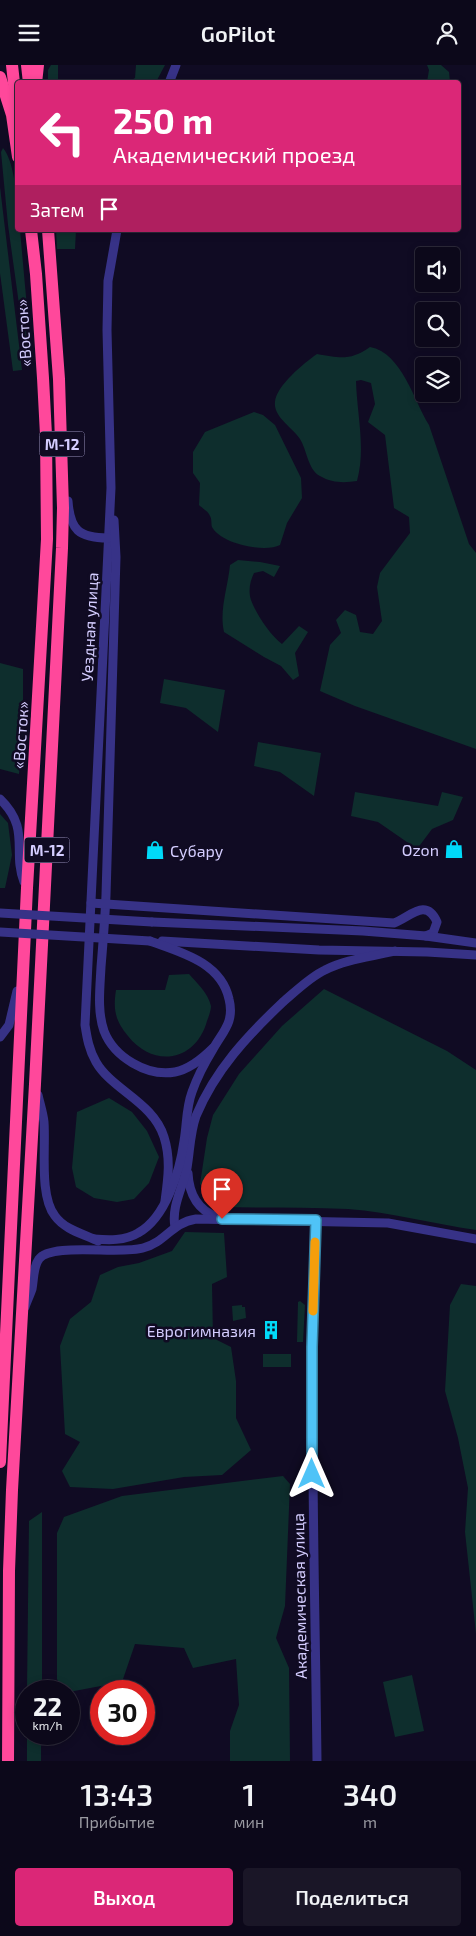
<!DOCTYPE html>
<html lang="ru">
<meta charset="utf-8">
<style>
:root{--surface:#0c081a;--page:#1a1627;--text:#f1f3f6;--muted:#9a9aa2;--line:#2c2939;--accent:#db2777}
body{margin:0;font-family:"Exo 2",sans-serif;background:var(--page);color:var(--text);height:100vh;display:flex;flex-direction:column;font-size:19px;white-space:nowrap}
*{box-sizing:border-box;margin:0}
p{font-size:16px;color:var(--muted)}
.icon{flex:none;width:28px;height:28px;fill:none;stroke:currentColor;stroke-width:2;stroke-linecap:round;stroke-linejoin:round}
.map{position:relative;height:1696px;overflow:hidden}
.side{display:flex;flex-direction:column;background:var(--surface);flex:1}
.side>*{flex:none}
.hud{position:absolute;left:15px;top:15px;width:446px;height:152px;border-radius:5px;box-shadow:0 2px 8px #0003,0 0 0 1px var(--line);background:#db2777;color:#fff;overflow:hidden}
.controls{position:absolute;left:415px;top:182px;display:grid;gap:10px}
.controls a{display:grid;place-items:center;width:45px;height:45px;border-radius:5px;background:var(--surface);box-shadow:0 2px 8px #0003,0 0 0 1px var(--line);font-size:25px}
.speed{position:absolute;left:15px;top:1615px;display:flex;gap:10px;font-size:25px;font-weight:700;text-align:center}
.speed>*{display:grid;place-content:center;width:65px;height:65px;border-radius:50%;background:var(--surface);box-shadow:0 2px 8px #0003,0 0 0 1px var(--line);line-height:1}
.speed small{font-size:12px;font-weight:400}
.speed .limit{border:8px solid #d22;background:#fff;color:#111}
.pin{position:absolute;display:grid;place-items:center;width:42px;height:42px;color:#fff;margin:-51px -21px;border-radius:50% 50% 50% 0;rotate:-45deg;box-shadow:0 0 5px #0007}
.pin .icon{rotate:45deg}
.me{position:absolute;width:55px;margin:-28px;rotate:0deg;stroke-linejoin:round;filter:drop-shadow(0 0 4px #0008)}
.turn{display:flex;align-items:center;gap:18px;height:105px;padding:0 15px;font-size:22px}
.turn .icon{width:65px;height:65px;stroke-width:2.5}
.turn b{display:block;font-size:35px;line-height:42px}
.then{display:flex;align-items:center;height:48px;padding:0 15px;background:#0003;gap:10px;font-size:19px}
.eta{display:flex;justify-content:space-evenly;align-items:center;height:85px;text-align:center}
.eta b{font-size:30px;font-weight:600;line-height:35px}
.button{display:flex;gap:10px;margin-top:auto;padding:10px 15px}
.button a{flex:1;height:58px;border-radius:5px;background:var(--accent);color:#fff;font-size:20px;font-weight:600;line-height:58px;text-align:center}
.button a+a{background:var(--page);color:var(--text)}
header{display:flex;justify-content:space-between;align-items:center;height:65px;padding:0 15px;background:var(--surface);font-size:22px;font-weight:600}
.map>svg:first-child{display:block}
</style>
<header><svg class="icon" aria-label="menu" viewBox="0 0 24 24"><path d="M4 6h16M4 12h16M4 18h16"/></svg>GoPilot<svg class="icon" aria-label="person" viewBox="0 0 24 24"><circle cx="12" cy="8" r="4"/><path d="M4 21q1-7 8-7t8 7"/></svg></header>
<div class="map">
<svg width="476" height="1696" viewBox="0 0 476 1696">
<rect width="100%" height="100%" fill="#100b23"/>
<g fill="#0e2e2d">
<path d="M51,0H58V17H48V5Z"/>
<path d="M136,0H165L156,17H128L135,13Z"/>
<path d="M427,0H441L449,7L450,17H427L429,5Z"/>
<path d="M3,83C16,98 18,145 18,165H20L32,298L30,302L27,297L8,160L1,87Z"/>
<path d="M0,122L22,305L13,306L0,208Z"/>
<path d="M56,165H76L75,184H57Z"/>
<path d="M370,282C402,288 414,336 429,360L469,479L476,488V684L355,641L320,626L330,580L341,568L336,555L345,545L356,550L360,567L373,569L382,556L377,522L380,508L410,468L409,452L394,443L385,370L368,357L375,339L371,318L361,315L356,316C357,350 366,383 357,416C344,418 332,418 320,411C308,405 307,385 300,374C293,363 273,352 275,337C276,321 304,298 317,289C340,293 350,296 370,282Z"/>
<path d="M254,347L263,350L275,360L301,413L302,433L287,458L280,480C265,488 221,479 212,462C211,459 212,454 210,451C209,447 202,443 199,440L200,418L193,408V387L205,367Z"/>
<path d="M238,495L260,497L280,501L274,512L263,506L254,508C250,516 248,526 251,535C256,549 270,570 282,579L299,561L308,567L295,588L299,611L293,615L281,601L264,592L224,567C219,545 228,522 230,500Z"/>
<path d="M0,598L23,604V662L19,709L0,704Z"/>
<path d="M164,614L225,625L218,667L186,643L160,638Z"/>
<path d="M258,677L321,688L314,731L280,707L254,701Z"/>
<path d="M355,727L438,741L442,727L463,732L453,755L432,764L417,784L378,757L351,751Z"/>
<path d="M0,749L8,758L12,790L5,823H0Z"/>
<path d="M189,909C197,918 208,928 211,941C211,945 209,951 207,956C196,996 154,1004 128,971C115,955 113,945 116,925H165L169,910Z"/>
<path d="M324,924L447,986L476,1005V1165C433,1159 391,1147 348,1144C306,1142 263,1143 221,1142L200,1119L207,1073L213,1050L239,1009L282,961Z"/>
<path d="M109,1033L132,1047L147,1066L159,1092L149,1118L134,1134L117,1137L94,1133L76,1122L72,1103L77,1047Z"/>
<path d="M185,1167L224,1168L227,1212L212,1219L213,1273L231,1282L236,1316V1353L251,1385L222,1410L184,1412L113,1424L70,1422L62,1406L80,1377L65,1369L60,1281L70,1254L91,1237L100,1210L118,1202L139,1198L172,1186Z"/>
<path d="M461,1219L476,1221V1569L465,1467L468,1423L458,1373L445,1326L450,1240Z"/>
<path d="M300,1236L305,1240L303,1277H297L298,1237Z"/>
<path d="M242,1240V1242H245L246,1253L233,1256L232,1241Z"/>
<rect x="263" y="1289" width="28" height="13"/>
<path d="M283,1411L290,1419L285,1541L276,1573L289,1603L290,1696H230V1666L239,1640L236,1594L193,1603L184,1583L135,1579L122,1617L69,1627L62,1626L57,1614V1468L64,1452L122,1431Z"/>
<path d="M42,1447V1626H27L29,1456Z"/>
<path d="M412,1610L424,1666L395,1672L383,1617Z"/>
<rect x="27" y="1669" width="14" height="27"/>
</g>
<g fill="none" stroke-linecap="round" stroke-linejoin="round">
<g stroke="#373287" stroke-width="9">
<path d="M169,18L176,0"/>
<path d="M117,165L108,216L107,265L111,423L85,960C87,973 89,985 96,997C112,1025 153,1037 164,1072C171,1094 168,1114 165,1136"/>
<path d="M68,436C70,465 79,473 108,473"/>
<path d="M114,455L116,492C112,605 110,717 106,830C105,854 103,878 101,902C100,923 97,946 104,966C114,992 147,1012 175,1007C190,1004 202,994 213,983"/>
<path d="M0,734C31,764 12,786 24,817"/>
<path d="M91,838L394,858C410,852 426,832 437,857L433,868L426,871"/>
<path d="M152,857L363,866L426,871L476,878"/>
<path d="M162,876L319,885L427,887L476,890"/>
<path d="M0,972L9,960L17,926"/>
<path d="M38,1030C40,1039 43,1048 44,1057C46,1082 39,1131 55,1151C65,1165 84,1169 98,1176"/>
<path d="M188,1108C189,1129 198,1145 217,1152"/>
<path d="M316,1155C309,1336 315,1516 317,1696"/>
<path d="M175,1162C171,1142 183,1122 187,1103C190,1085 190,1068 196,1051C215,1005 248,970 283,937C296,926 310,912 325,905C347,894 371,892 395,886"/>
<path d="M94,1174C108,1175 125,1176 138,1168C166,1153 180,1105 184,1076C187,1059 186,1043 192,1027C197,1013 204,999 212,986C222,967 235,958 229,934C221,897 180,887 150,876"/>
<path d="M25,1242C27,1236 30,1230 32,1224C34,1214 33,1202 39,1194C51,1177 120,1190 143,1183C166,1177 171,1158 196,1154L388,1158L476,1174"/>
</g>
<g stroke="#ff489b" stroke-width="12">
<path d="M12,0L17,45"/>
<path d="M27,0L29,18"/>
<path d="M0,12L12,50L18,92"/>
<path d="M36,18L38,0"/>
<path d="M0,1397L27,823L47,474L46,370L43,313L36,209L31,165"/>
<path d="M8,1696L9,1506L12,1425L35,1019L62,483L63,443L59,314L48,165"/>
</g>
<g stroke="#373287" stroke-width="9">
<path d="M0,848L152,857"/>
<path d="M0,867L150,876"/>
</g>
</g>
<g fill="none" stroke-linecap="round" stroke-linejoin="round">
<g stroke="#337fa1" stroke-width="12">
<path id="route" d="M222,1154L316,1155L312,1282V1409"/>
</g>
<use href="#route" stroke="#4fc3f7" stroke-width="9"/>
<path stroke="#f59e0b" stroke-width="9" d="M313,1246L315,1177"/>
</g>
<defs>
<g id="shop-bare" transform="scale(1.5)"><path d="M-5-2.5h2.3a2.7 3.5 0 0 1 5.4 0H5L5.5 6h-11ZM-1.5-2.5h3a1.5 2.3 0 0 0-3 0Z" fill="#00d9f8" stroke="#100b23" stroke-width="2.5" paint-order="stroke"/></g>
<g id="building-bare" transform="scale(1.5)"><path d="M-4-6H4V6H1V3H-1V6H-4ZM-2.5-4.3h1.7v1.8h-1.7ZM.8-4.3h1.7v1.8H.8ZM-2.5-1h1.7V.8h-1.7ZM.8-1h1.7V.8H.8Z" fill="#00d9f8" stroke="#100b23" stroke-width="2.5" paint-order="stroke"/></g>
</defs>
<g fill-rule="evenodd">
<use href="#shop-bare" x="454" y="784"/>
<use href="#shop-bare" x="155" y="785"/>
<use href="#building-bare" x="271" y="1265"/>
</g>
<g text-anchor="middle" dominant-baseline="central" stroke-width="5" stroke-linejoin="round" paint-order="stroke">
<g fill="#100b23" stroke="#9993bd" stroke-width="1">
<rect x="39.5" y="366.5" width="45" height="25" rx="4"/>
<rect x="24.5" y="772.5" width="45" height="25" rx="4"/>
</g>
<g font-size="15" font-weight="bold" fill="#d4cdff">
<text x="62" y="379">М-12</text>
<text x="47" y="785">М-12</text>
</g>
<g font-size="16" fill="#d4cdff" stroke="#100b23">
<text transform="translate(23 268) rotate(-94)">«Восток»</text>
<text transform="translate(89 562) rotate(-87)">Уездная улица</text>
<text transform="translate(20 670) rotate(-86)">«Восток»</text>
<text transform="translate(299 1531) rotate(-91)">Академическая улица</text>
</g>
<g font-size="16" fill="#d4cdff" stroke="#100b23" text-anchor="end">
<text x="439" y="784">Ozon</text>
<text x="170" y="785" text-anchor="start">Субару</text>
<text x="256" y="1265">Еврогимназия</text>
</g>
</g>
</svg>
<div class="controls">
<a><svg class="icon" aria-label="sound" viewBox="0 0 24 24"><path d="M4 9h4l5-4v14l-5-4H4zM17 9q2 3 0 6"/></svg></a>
<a><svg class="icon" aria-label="search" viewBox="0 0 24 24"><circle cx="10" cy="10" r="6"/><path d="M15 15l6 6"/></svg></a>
<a><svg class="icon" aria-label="layers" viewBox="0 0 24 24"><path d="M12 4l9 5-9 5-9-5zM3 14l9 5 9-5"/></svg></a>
</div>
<div class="speed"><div>22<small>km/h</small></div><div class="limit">30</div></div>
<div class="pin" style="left:222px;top:1154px;background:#d93025"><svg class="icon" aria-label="arrive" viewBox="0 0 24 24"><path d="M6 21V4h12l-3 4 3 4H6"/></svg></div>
<svg class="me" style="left:312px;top:1409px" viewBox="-20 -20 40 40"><path d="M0-17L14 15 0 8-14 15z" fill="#4fc3f7" stroke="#fff" stroke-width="4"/></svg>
<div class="hud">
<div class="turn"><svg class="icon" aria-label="left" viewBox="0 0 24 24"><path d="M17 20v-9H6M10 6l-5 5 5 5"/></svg><div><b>250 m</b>Академический проезд</div></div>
<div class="then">Затем<svg class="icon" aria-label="arrive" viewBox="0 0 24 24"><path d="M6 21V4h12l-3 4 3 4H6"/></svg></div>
</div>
</div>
<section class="side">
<div class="eta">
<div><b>13:43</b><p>Прибытие</p></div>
<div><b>1</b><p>мин</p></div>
<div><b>340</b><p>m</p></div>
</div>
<div class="button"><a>Выход</a><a>Поделиться</a></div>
</section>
